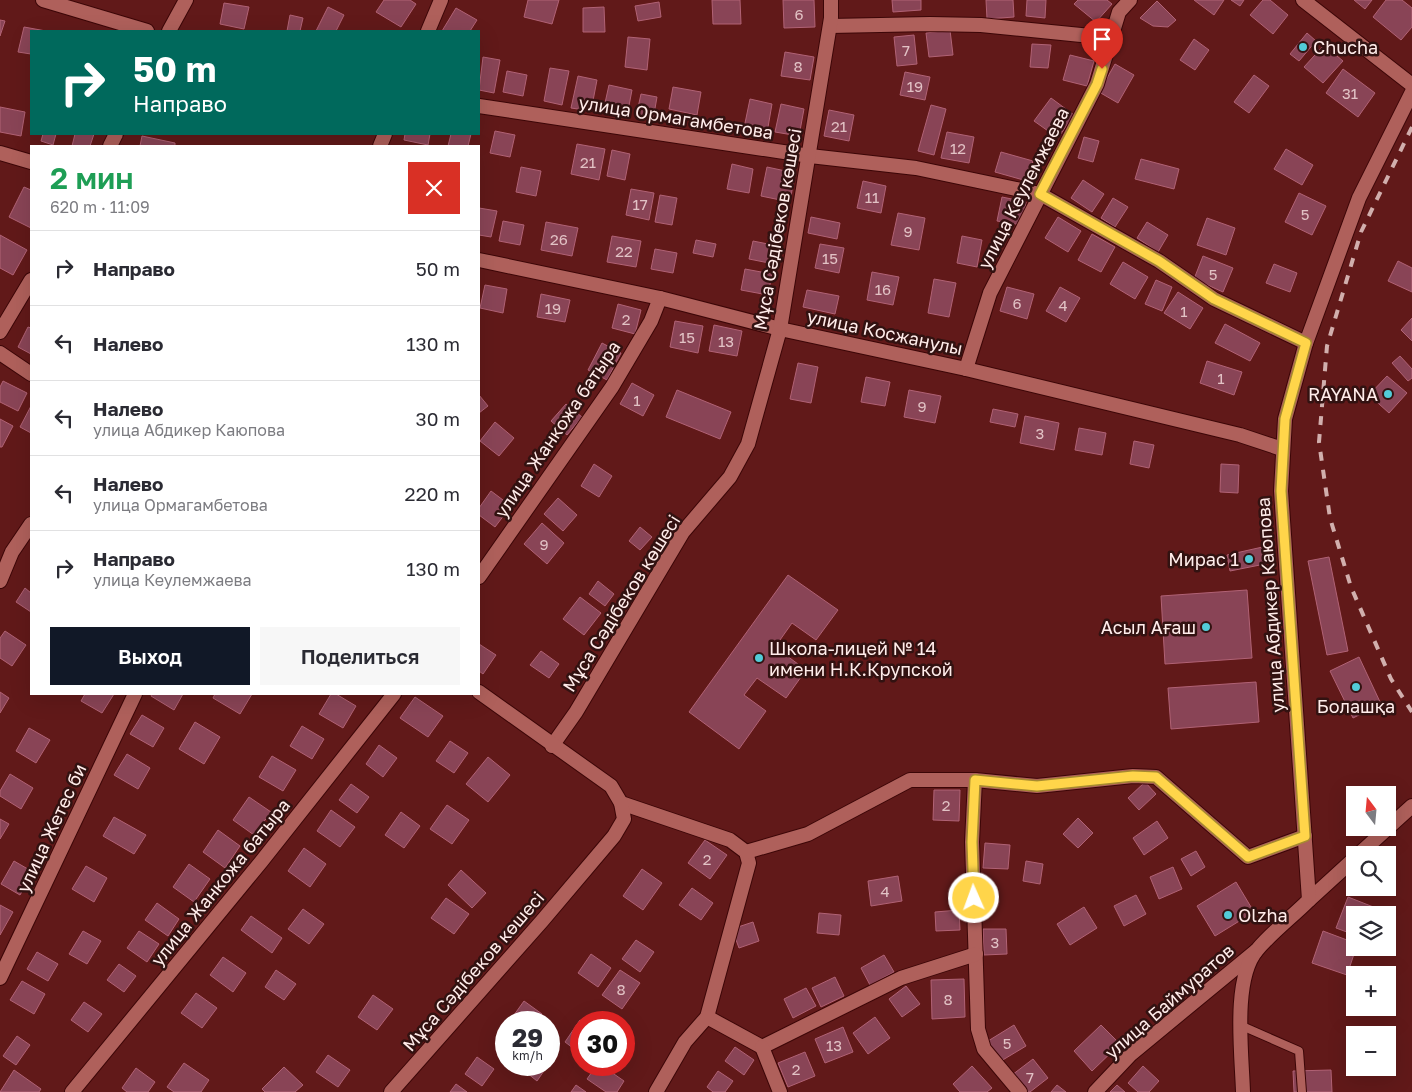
<!DOCTYPE html>
<html lang="ru">
<meta charset="utf-8">
<style>
:root{--surface:#fff;--page:#f7f7f7;--text:#2b2b33;--muted:#7c7c81;--line:#e1e1e2;--accent:#111827}
body{margin:0;font-family:"Golos Text",sans-serif;background:var(--page);color:var(--text);height:100vh;display:flex;flex-direction:column;font-size:19px;white-space:nowrap}
*{box-sizing:border-box;margin:0}
p{font-size:16px;color:var(--muted)}
.icon{flex:none;width:28px;height:28px;fill:none;stroke:currentColor;stroke-width:2;stroke-linecap:round;stroke-linejoin:round}
.map{position:relative;flex:1;overflow:hidden}
.sheet{position:absolute;left:30px;top:145px;width:450px;height:550px;display:flex;flex-direction:column;background:var(--surface);border-radius:0px;box-shadow:0 5px 20px #0002}
.sheet>*{flex:none}
.hud{position:absolute;left:30px;top:30px;width:450px;height:105px;border-radius:0px;box-shadow:0 5px 20px #0002;background:#00695c;color:#fff;overflow:hidden}
.needle{width:32px;rotate:344deg}
.fabs{position:absolute;left:1346px;top:786px;display:grid;gap:10px}
.fabs a{display:grid;place-items:center;width:50px;height:50px;border-radius:0px;background:var(--surface);box-shadow:0 5px 20px #0002;font-size:25px}
.speed{position:absolute;left:495px;top:1011px;display:flex;gap:10px;font-size:25px;font-weight:700;text-align:center}
.speed>*{display:grid;place-content:center;width:65px;height:65px;border-radius:50%;background:var(--surface);box-shadow:0 5px 20px #0002;line-height:1}
.speed small{font-size:12px;font-weight:400}
.speed .limit{border:8px solid #d22;background:#fff;color:#111}
.pin{position:absolute;display:grid;place-items:center;width:42px;height:42px;color:#fff;margin:-51px -21px;border-radius:50% 50% 50% 0;rotate:-45deg;box-shadow:0 0 5px #0007}
.pin .icon{rotate:45deg}
.me{position:absolute;width:55px;margin:-28px;rotate:358deg;stroke-linejoin:round;filter:drop-shadow(0 0 4px #0008)}
.turn{display:flex;align-items:center;gap:18px;height:105px;padding:0 20px;font-size:22px}
.turn .icon{width:65px;height:65px;stroke-width:2.5}
.turn b{display:block;font-size:35px;line-height:42px}
.round{display:grid;place-items:center;flex:none;width:52px;height:52px;border-radius:0px;background:var(--page)}
.summary{display:flex;align-items:center;justify-content:space-between;height:85px;padding:0 20px}
h1{font-size:30px;font-weight:600;line-height:38px;color:#1e9e55}
.primary-button{display:flex;gap:10px;margin-top:auto;padding:10px 20px}
.primary-button a{flex:1;height:58px;border-radius:0px;background:var(--accent);color:#fff;font-size:20px;font-weight:600;line-height:58px;text-align:center}
.primary-button a+a{background:var(--page);color:var(--text)}
ul{padding:0;list-style:none}
li{display:flex;align-items:center;gap:15px;height:75px;padding:0 20px;border-top:1px solid var(--line)}
li div{flex:1}
li b{display:block;font-size:19px}
li em{font-style:normal}
.map>svg:first-child{display:block}
</style>
<div class="map">
<svg width="1412" height="1092" viewBox="0 0 1412 1092">
<rect width="100%" height="100%" fill="#611919"/>
<g fill="#894456" stroke="#b16275">
<path d="M384,0H410L416,4L401,27L376,12Z"/>
<path d="M528,0H559L552,24L524,17Z"/>
<path d="M712,0H740L741,24H713Z"/>
<path d="M783,0H814L815,27L784,28Z"/>
<path d="M892,0H921V10L893,12Z"/>
<path d="M986,0H1013L1014,17L987,19Z"/>
<path d="M1027,0H1046L1045,18L1026,16Z"/>
<path d="M1078,0H1107L1112,4L1096,22L1074,4Z"/>
<path d="M1194,0H1224L1214,15Z"/>
<path d="M1231,0H1244L1240,6Z"/>
<path d="M1263,0H1270L1288,15L1273,34L1250,15Z"/>
<path d="M1354,0H1372L1365,9Z"/>
<path d="M1386,0H1402L1412,8V27L1401,40L1373,17Z"/>
<path d="M1157,1L1176,20L1168,27L1153,26L1140,18Z"/>
<path d="M659,2L661,17L638,21L635,6Z"/>
<path d="M224,3L249,7L244,29L220,24Z"/>
<path d="M328,7L344,15L336,31H316Z"/>
<path d="M604,7L605,32H583V8Z"/>
<path d="M456,8L477,20L470,31H442Z"/>
<path d="M290,15L303,18L300,31H287Z"/>
<path d="M0,20L5,21L0,36Z"/>
<path d="M24,27L46,31H31V54L18,52Z"/>
<path d="M950,30L953,55L929,57L926,33Z"/>
<path d="M1307,33L1316,41L1299,61L1290,54Z"/>
<path d="M914,35L917,64L897,66L894,37Z"/>
<path d="M628,37L650,39L647,70L625,67Z"/>
<path d="M1194,39L1209,50L1195,70L1180,60Z"/>
<path d="M1032,44L1051,45L1048,68L1030,67Z"/>
<path d="M1324,45L1343,61L1323,83L1304,67Z"/>
<path d="M785,52L814,57L810,80L781,76Z"/>
<path d="M1070,55L1094,61L1087,86L1063,80Z"/>
<path d="M483,57L500,60L494,93L479,90Z"/>
<path d="M1115,64L1134,75L1118,103L1099,92Z"/>
<path d="M550,68L569,71L562,105L544,101Z"/>
<path d="M1343,69L1375,93L1358,117L1326,93Z"/>
<path d="M507,71L527,75L523,96L503,92Z"/>
<path d="M905,72L930,77L925,100L900,95Z"/>
<path d="M1254,75L1269,86L1249,113L1234,102Z"/>
<path d="M578,76L597,80L591,111L571,108Z"/>
<path d="M609,85L632,90L627,116L603,112Z"/>
<path d="M673,87L701,92L697,115L669,109Z"/>
<path d="M641,94L657,97L653,120L636,117Z"/>
<path d="M1051,98L1074,115L1058,138L1034,121Z"/>
<path d="M750,99L772,104L767,133L744,128Z"/>
<path d="M781,104L804,109L799,136L775,132Z"/>
<path d="M931,105L946,109L934,155L918,151Z"/>
<path d="M0,107L25,112L21,136L0,132Z"/>
<path d="M829,110L854,115L849,141L824,136Z"/>
<path d="M495,131L515,135L510,157L490,153Z"/>
<path d="M947,132L974,137L969,163L941,158Z"/>
<path d="M43,134H56L53,145L41,141Z"/>
<path d="M75,134H94L90,146H72Z"/>
<path d="M405,134H430L428,145L404,140Z"/>
<path d="M451,134H471L468,146H448Z"/>
<path d="M142,136L175,143V146H140Z"/>
<path d="M1084,137L1099,141L1093,162L1078,158Z"/>
<path d="M577,144L605,149L599,180L571,174Z"/>
<path d="M1286,149L1313,165L1302,185L1274,169Z"/>
<path d="M612,150L630,154L625,180L607,176Z"/>
<path d="M1001,152L1033,161L1027,181L995,172Z"/>
<path d="M1141,159L1179,169L1174,189L1135,179Z"/>
<path d="M732,164L753,169L749,193L727,189Z"/>
<path d="M521,167L541,171L536,196L516,192Z"/>
<path d="M767,167L795,173L790,202L761,196Z"/>
<path d="M1083,180L1104,194L1092,212L1071,198Z"/>
<path d="M863,181L886,186L881,213L857,208Z"/>
<path d="M24,187L31,190V228L9,217Z"/>
<path d="M631,189L654,193L649,220L626,215Z"/>
<path d="M1299,193L1326,206L1312,235L1285,222Z"/>
<path d="M660,195L677,198L672,225L655,222Z"/>
<path d="M1002,197L1026,202L1022,225L997,221Z"/>
<path d="M1113,198L1128,207L1115,227L1101,218Z"/>
<path d="M479,208L497,211L491,237L479,235Z"/>
<path d="M898,213L925,218L919,250L891,245Z"/>
<path d="M811,217L840,223L837,239L808,233Z"/>
<path d="M1058,217L1081,231L1068,252L1045,238Z"/>
<path d="M1207,218L1235,228L1226,255L1197,245Z"/>
<path d="M503,221L524,225L520,245L499,241Z"/>
<path d="M546,222L578,228L572,256L541,250Z"/>
<path d="M1147,222L1168,235L1158,252L1137,238Z"/>
<path d="M1092,234L1115,247L1101,272L1078,260Z"/>
<path d="M0,235L27,250L13,275L0,268Z"/>
<path d="M612,236L641,241L636,267L607,262Z"/>
<path d="M962,236L982,240L977,267L957,263Z"/>
<path d="M696,240L716,244L713,257L693,253Z"/>
<path d="M753,241L778,246L774,264L749,259Z"/>
<path d="M820,244L844,248L839,273L815,268Z"/>
<path d="M655,249L677,253L673,273L651,269Z"/>
<path d="M1203,256L1233,268L1223,292L1194,279Z"/>
<path d="M1398,261L1412,268V292L1388,281Z"/>
<path d="M1123,262L1148,277L1135,299L1110,284Z"/>
<path d="M1274,264L1297,273L1290,292L1266,283Z"/>
<path d="M745,269L772,274L768,295L741,290Z"/>
<path d="M872,272L899,277L893,305L867,300Z"/>
<path d="M934,279L956,283L949,317L928,313Z"/>
<path d="M1156,280L1172,287L1162,311L1145,304Z"/>
<path d="M485,285L507,289L503,313L480,308Z"/>
<path d="M1007,287L1034,294L1027,319L1000,311Z"/>
<path d="M1060,287L1080,298L1066,322L1046,311Z"/>
<path d="M807,290L839,296L835,314L803,307Z"/>
<path d="M1178,292L1203,308L1190,329L1164,313Z"/>
<path d="M541,294L570,300L565,322L537,317Z"/>
<path d="M618,304L641,310L635,334L612,328Z"/>
<path d="M1412,318V341L1401,330Z"/>
<path d="M675,321L703,326L698,353L670,347Z"/>
<path d="M1225,324L1260,343L1250,361L1215,343Z"/>
<path d="M714,325L742,331L737,356L709,351Z"/>
<path d="M28,327L31,328V354L18,347Z"/>
<path d="M602,343L621,353L607,380L588,370Z"/>
<path d="M1400,356L1412,369V378L1408,381L1392,363Z"/>
<path d="M1207,361L1242,372L1234,395L1200,383Z"/>
<path d="M798,363L818,367L811,403L790,399Z"/>
<path d="M1387,376L1407,393L1389,413L1369,395Z"/>
<path d="M866,377L890,382L885,406L861,402Z"/>
<path d="M3,381L27,393L18,411L0,402V387Z"/>
<path d="M632,383L654,395L643,416L620,404Z"/>
<path d="M677,390L731,412L720,439L666,417Z"/>
<path d="M909,390L941,396L935,423L904,417Z"/>
<path d="M479,395L488,406L479,413Z"/>
<path d="M566,404L582,417L567,435L551,421Z"/>
<path d="M31,406V433L20,427Z"/>
<path d="M993,409L1018,414L1015,427L990,422Z"/>
<path d="M1025,416L1059,423L1054,450L1020,443Z"/>
<path d="M0,419L13,426L2,447H0Z"/>
<path d="M495,422L514,438L499,456L480,441Z"/>
<path d="M1079,428L1106,433L1102,455L1075,450Z"/>
<path d="M1134,441L1154,445L1149,468L1130,464Z"/>
<path d="M594,464L612,476L599,497L581,486Z"/>
<path d="M1221,464L1239,465L1238,493L1220,492Z"/>
<path d="M491,491L511,506L495,527L479,515V508Z"/>
<path d="M558,498L577,515L563,531L544,514Z"/>
<path d="M542,523L564,543L547,564L524,544Z"/>
<path d="M640,527L652,537L640,550L629,541Z"/>
<path d="M1267,546L1270,563L1230,571L1227,555Z"/>
<path d="M1329,557L1348,651L1327,655L1308,561Z"/>
<path d="M788,575L838,610L816,640L792,623L775,647L806,670L786,698L757,678L744,695L766,711L739,749L689,712Z"/>
<path d="M598,581L614,594L605,606L589,594Z"/>
<path d="M25,588L31,593V612L16,602Z"/>
<path d="M1247,590L1252,658L1165,664L1161,596Z"/>
<path d="M580,597L601,613L584,635L563,619Z"/>
<path d="M5,631L26,645L12,666L0,658V638Z"/>
<path d="M479,644L496,655L483,674L479,671Z"/>
<path d="M541,651L559,664L549,678L530,665Z"/>
<path d="M1359,657L1381,704L1353,718L1330,671Z"/>
<path d="M1256,682L1259,722L1171,729L1168,688Z"/>
<path d="M0,692L9,698L0,713Z"/>
<path d="M85,694H114L102,713L81,701Z"/>
<path d="M152,694H183L174,710L151,696Z"/>
<path d="M215,694H252L240,714L213,698Z"/>
<path d="M331,694H336L356,706L343,728L319,714Z"/>
<path d="M415,697L443,716L428,737L400,718Z"/>
<path d="M142,715L164,728L153,747L130,734Z"/>
<path d="M195,722L220,737L204,764L179,749Z"/>
<path d="M302,726L324,739L312,759L290,746Z"/>
<path d="M29,728L50,740L36,763L16,751Z"/>
<path d="M450,741L468,753L454,773L436,761Z"/>
<path d="M379,745L397,758L383,777L366,764Z"/>
<path d="M127,754L150,768L138,789L114,775Z"/>
<path d="M272,756L296,770L283,791L259,777Z"/>
<path d="M488,757L510,775L488,802L466,784Z"/>
<path d="M10,774L33,788L21,809L0,796V791Z"/>
<path d="M1145,782L1156,794L1139,810L1128,798Z"/>
<path d="M351,784L369,797L357,813L339,800Z"/>
<path d="M934,790H960L959,821L933,820Z"/>
<path d="M249,797L271,812L254,835L233,820Z"/>
<path d="M447,805L469,820L452,844L430,829Z"/>
<path d="M331,810L355,827L340,847L317,831Z"/>
<path d="M401,812L420,826L404,848L385,835Z"/>
<path d="M114,817L146,835L134,854L103,836Z"/>
<path d="M1078,818L1093,833L1078,848L1063,834Z"/>
<path d="M0,819L9,824L0,839Z"/>
<path d="M1157,821L1168,838L1144,855L1133,838Z"/>
<path d="M218,830L240,846L225,868L203,852Z"/>
<path d="M705,840L727,855L710,879L688,863Z"/>
<path d="M985,843L1010,845L1008,869L983,868Z"/>
<path d="M304,848L326,864L310,887L288,871Z"/>
<path d="M1196,851L1205,867L1191,876L1181,859Z"/>
<path d="M14,861L33,872L20,895L1,884Z"/>
<path d="M1026,861L1043,864L1040,884L1023,881Z"/>
<path d="M189,864L210,879L194,902L173,887Z"/>
<path d="M86,866L107,878L94,902L72,889Z"/>
<path d="M1173,867L1182,889L1159,899L1150,877Z"/>
<path d="M642,869L662,883L643,910L623,896Z"/>
<path d="M461,870L486,893L472,908L448,885Z"/>
<path d="M898,876L902,901L871,906L868,881Z"/>
<path d="M1236,882L1254,912L1215,936L1197,906Z"/>
<path d="M692,888L713,903L701,920L679,905Z"/>
<path d="M1136,895L1146,914L1124,926L1114,906Z"/>
<path d="M1348,897L1376,908L1373,915H1355V935L1336,928Z"/>
<path d="M446,898L469,914L454,934L431,918Z"/>
<path d="M157,903L179,919L168,936L145,920Z"/>
<path d="M0,905L13,912L0,935Z"/>
<path d="M1084,907L1097,928L1070,945L1057,924Z"/>
<path d="M303,909L324,924L309,944L288,929Z"/>
<path d="M959,910L960,930L936,931L935,912Z"/>
<path d="M819,913L841,915L839,935L817,933Z"/>
<path d="M251,916L282,938L272,953L241,930Z"/>
<path d="M753,922L759,941L739,948L732,929Z"/>
<path d="M983,929H1006L1007,954L984,955Z"/>
<path d="M83,931L101,941L87,964L69,954Z"/>
<path d="M139,931L159,944L147,962L127,948Z"/>
<path d="M1323,931L1355,943L1356,948L1347,975L1312,963Z"/>
<path d="M636,940L654,952L640,972L622,959Z"/>
<path d="M37,952L58,964L48,981L27,969Z"/>
<path d="M591,954L611,968L598,987L578,973Z"/>
<path d="M884,955L894,972L870,985L861,968Z"/>
<path d="M223,957L246,973L233,992L210,975Z"/>
<path d="M119,964L136,976L124,992L107,980Z"/>
<path d="M276,970L296,984L284,1000L265,987Z"/>
<path d="M620,970L640,983L622,1009L602,995Z"/>
<path d="M835,977L844,996L821,1007L812,988Z"/>
<path d="M964,979L965,1017L932,1019L931,980Z"/>
<path d="M22,981L45,994L34,1014L10,1000Z"/>
<path d="M906,986L920,1004L902,1017L889,999Z"/>
<path d="M806,988L816,1006L793,1018L784,999Z"/>
<path d="M196,993L217,1008L202,1028L181,1013Z"/>
<path d="M373,995L393,1009L377,1030L358,1017Z"/>
<path d="M524,1001L542,1014L537,1022H509Z"/>
<path d="M84,1002L102,1014L88,1032L71,1020Z"/>
<path d="M875,1017L890,1038L868,1054L853,1033Z"/>
<path d="M580,1020L583,1022H581V1054L565,1042Z"/>
<path d="M1014,1025L1026,1046L1001,1061L988,1041Z"/>
<path d="M1101,1025L1120,1044L1092,1071L1074,1051Z"/>
<path d="M843,1027L853,1052L825,1063L815,1039Z"/>
<path d="M17,1036L30,1045L16,1065L3,1056Z"/>
<path d="M735,1047L754,1060L744,1075L725,1061Z"/>
<path d="M805,1052L815,1076L788,1087L778,1063Z"/>
<path d="M328,1055L350,1070L338,1087L316,1072Z"/>
<path d="M477,1057L494,1069L482,1086L465,1074Z"/>
<path d="M1033,1059L1048,1078L1030,1092H1025L1012,1075Z"/>
<path d="M184,1063L209,1080L201,1092H174L167,1087Z"/>
<path d="M517,1065H548L537,1081Z"/>
<path d="M597,1065H601L624,1081L617,1092H606L587,1079Z"/>
<path d="M972,1066L992,1088L987,1092H960L953,1084Z"/>
<path d="M1143,1066L1159,1081L1149,1092H1138L1128,1083Z"/>
<path d="M284,1067L303,1085L295,1092H265L262,1089Z"/>
<path d="M136,1068L155,1082L148,1092H127L122,1088Z"/>
<path d="M14,1070L41,1089L39,1092H0Z"/>
<path d="M1331,1070L1332,1092H1294L1293,1071Z"/>
<path d="M718,1071L733,1081L725,1092H713L707,1087Z"/>
<path d="M456,1084L467,1092H450Z"/>
<path d="M576,1085L586,1092H571Z"/>
<path d="M1057,1085L1066,1092H1051Z"/>
<path d="M1117,1085L1125,1092H1110Z"/>
</g>
<g fill="none" stroke-linecap="round" stroke-linejoin="round">
<g stroke="#3c0607" stroke-width="10">
<path id="service" d="M1242,1026L1299,1051L1302,1092"/>
</g>
<g stroke="#3c0607" stroke-width="16">
<g id="minor">
<path d="M43,0L147,31"/>
<path d="M830,26L930,24L981,25L1111,38"/>
<path d="M169,31L186,0"/>
<path d="M428,31L441,0"/>
<path d="M479,106L810,156L916,168L1040,194L1159,261L1214,299L1306,343"/>
<path d="M110,146L116,134"/>
<path d="M380,146L385,134"/>
<path d="M0,153L31,162"/>
<path d="M479,260L660,298L780,329L966,369L1240,435L1282,449"/>
<path d="M0,332L31,280"/>
<path d="M0,353L31,374"/>
<path d="M966,369L990,293L1097,84L1119,12L1130,0"/>
<path d="M479,577L612,387L651,321L660,298"/>
<path d="M0,581L12,552L31,524"/>
<path d="M552,746L576,712L683,532L730,477L748,444L780,329L831,18V0"/>
<path d="M975,780L972,842L978,1029L984,1049L1020,1092"/>
<path d="M621,803L730,840L746,852L749,863L707,1017L685,1042L656,1092"/>
<path d="M746,852L808,834L910,780H975L1037,786L1133,776L1156,777L1248,857L1305,836"/>
<path d="M1358,855L1412,806"/>
<path d="M1309,900L1355,858"/>
<path d="M0,978L135,694"/>
<path d="M707,1017L762,1047"/>
<path d="M762,1047L901,978L976,954"/>
<path d="M762,1047L780,1092"/>
<path d="M72,1092L261,862L394,694"/>
<path d="M391,1092L542,921L614,836L624,819L621,803L611,786L479,692"/>
<path d="M1095,1092L1131,1054L1256,951"/>
</g>
</g>
<g stroke="#3c0607" stroke-width="16">
<g id="tertiary">
<path d="M1303,0L1412,85"/>
<path d="M1243,1092C1242,1055 1232,979 1257,950C1272,932 1292,917 1309,900L1281,491L1285,419L1306,343L1359,198L1412,92"/>
</g>
</g>
<use href="#service" stroke="#af605b" stroke-width="8"/>
<use href="#minor" stroke="#af605b" stroke-width="14"/>
<use href="#tertiary" stroke="#af605b" stroke-width="14"/>
<path stroke="#d1afad" stroke-width="4" stroke-dasharray="9 9" stroke-linecap="butt" d="M1412,127L1361,232L1327,346L1319,442L1330,518L1351,587L1391,679L1412,712"/>
</g>
<g fill="none" stroke-linecap="round" stroke-linejoin="round">
<g stroke="#a68a30" stroke-width="12">
<path id="route" d="M974,898L972,842L975,780L1037,786L1133,776L1156,777L1248,857L1305,836L1281,491L1285,419L1306,343L1214,299L1159,261L1040,194L1097,84L1102,69"/>
</g>
<use href="#route" stroke="#ffd54a" stroke-width="9"/>
</g>
<g fill="#52cbd8" stroke="#321211" stroke-width="2">
<circle cx="1303" cy="47" r="5"/>
<circle cx="1388" cy="394" r="5"/>
<circle cx="1249" cy="559" r="5"/>
<circle cx="1206" cy="627" r="5"/>
<circle cx="759" cy="658" r="5"/>
<circle cx="1356" cy="687" r="5"/>
<circle cx="1228" cy="915" r="5"/>
</g>
<g text-anchor="middle" dominant-baseline="central" stroke-width="5" stroke-linejoin="round" paint-order="stroke">
<g font-size="15" fill="#e2c2c5">
<text x="799" y="14">6</text>
<text x="906" y="50">7</text>
<text x="798" y="66">8</text>
<text x="915" y="86">19</text>
<text x="1350" y="93">31</text>
<text x="839" y="126">21</text>
<text x="958" y="148">12</text>
<text x="588" y="162">21</text>
<text x="872" y="197">11</text>
<text x="640" y="204">17</text>
<text x="1305" y="214">5</text>
<text x="908" y="231">9</text>
<text x="559" y="239">26</text>
<text x="624" y="251">22</text>
<text x="830" y="258">15</text>
<text x="1213" y="274">5</text>
<text x="883" y="289">16</text>
<text x="1017" y="303">6</text>
<text x="1063" y="305">4</text>
<text x="553" y="308">19</text>
<text x="1184" y="311">1</text>
<text x="626" y="319">2</text>
<text x="687" y="337">15</text>
<text x="726" y="341">13</text>
<text x="1221" y="378">1</text>
<text x="637" y="400">1</text>
<text x="922" y="406">9</text>
<text x="1040" y="433">3</text>
<text x="544" y="544">9</text>
<text x="946" y="805">2</text>
<text x="707" y="859">2</text>
<text x="885" y="891">4</text>
<text x="995" y="942">3</text>
<text x="621" y="989">8</text>
<text x="948" y="999">8</text>
<text x="1007" y="1043">5</text>
<text x="834" y="1045">13</text>
<text x="796" y="1069">2</text>
<text x="1030" y="1077">7</text>
</g>
<g font-size="18" fill="#ffecea" stroke="#321211" text-anchor="start">
<text x="1313" y="47">Chucha</text>
<text x="1378" y="394" text-anchor="end">RAYANA</text>
<text x="1239" y="559" text-anchor="end">Мирас 1</text>
<text x="1196" y="627" text-anchor="end">Асыл Ағаш</text>
<text x="769" y="648">Школа-лицей № 14<tspan x="769" dy="21">имени Н.К.Крупской</tspan></text>
<text x="1356" y="706" text-anchor="middle">Болашқа</text>
<text x="1238" y="915">Olzha</text>
</g>
<g font-size="18" fill="#ffecea" stroke="#321211">
<text transform="translate(676 117) rotate(9)">улица Ормагамбетова</text>
<text transform="translate(1023 188) rotate(-63)">улица Кеулемжаева</text>
<text transform="translate(777 229) rotate(-80)">Мұса Сәдібеков көшесі</text>
<text transform="translate(885 332) rotate(12)">улица Косжанулы</text>
<text transform="translate(557 429) rotate(-56)">улица Жанкожа батыра</text>
<text transform="translate(621 603) rotate(-58)">Мұса Сәдібеков көшесі</text>
<text transform="translate(1270 605) rotate(-94)">улица Абдикер Каюпова</text>
<text transform="translate(51 828) rotate(-65)">улица Жетес би</text>
<text transform="translate(220 882) rotate(-51)">улица Жанкожа батыра</text>
<text transform="translate(473 971) rotate(-49)">Мұса Сәдібеков көшесі</text>
<text transform="translate(1169 1001) rotate(-41)">улица Баймуратов</text>
</g>
</g>
</svg>
<div class="fabs">
<a><svg class="needle" viewBox="-14 -14 28 28"><path d="M0-13l5 13h-10z" fill="#e53935"/><path d="M0 13l5-13h-10z" fill="#7c7c81"/></svg></a>
<a><svg class="icon" aria-label="search" viewBox="0 0 24 24"><circle cx="10" cy="10" r="6"/><path d="M15 15l6 6"/></svg></a>
<a><svg class="icon" aria-label="layers" viewBox="0 0 24 24"><path d="M12 4l9 5-9 5-9-5zM3 14l9 5 9-5"/></svg></a>
<a>+</a>
<a>−</a>
</div>
<div class="speed"><div>29<small>km/h</small></div><div class="limit">30</div></div>
<div class="pin" style="left:1102px;top:69px;background:#d93025"><svg class="icon" aria-label="arrive" viewBox="0 0 24 24"><path d="M6 21V4h12l-3 4 3 4H6"/></svg></div>
<svg class="me" style="left:974px;top:898px" viewBox="-20 -20 40 40"><circle r="17" fill="#ffd54a" stroke="#fff" stroke-width="3"/><path d="M0-11L8 9 0 5-8 9z" fill="#fff"/></svg>
<div class="hud">
<div class="turn"><svg class="icon" aria-label="right" viewBox="0 0 24 24"><path d="M7 20v-9h11M14 6l5 5-5 5"/></svg><div><b>50 m</b>Направо</div></div>
</div>
<section class="sheet">
<div class="summary"><div><h1>2 мин</h1><p>620 m · 11:09</p></div><a class="round" style="background:#d93025;color:#fff"><svg class="icon" aria-label="close" viewBox="0 0 24 24"><path d="M6 6l12 12M18 6L6 18"/></svg></a></div>
<ul>
<li><svg class="icon" aria-label="right" viewBox="0 0 24 24"><path d="M7 20v-9h11M14 6l5 5-5 5"/></svg><div><b>Направо</b></div><em>50 m</em></li>
<li><svg class="icon" aria-label="left" viewBox="0 0 24 24"><path d="M17 20v-9H6M10 6l-5 5 5 5"/></svg><div><b>Налево</b></div><em>130 m</em></li>
<li><svg class="icon" aria-label="left" viewBox="0 0 24 24"><path d="M17 20v-9H6M10 6l-5 5 5 5"/></svg><div><b>Налево</b><p>улица Абдикер Каюпова</p></div><em>30 m</em></li>
<li><svg class="icon" aria-label="left" viewBox="0 0 24 24"><path d="M17 20v-9H6M10 6l-5 5 5 5"/></svg><div><b>Налево</b><p>улица Ормагамбетова</p></div><em>220 m</em></li>
<li><svg class="icon" aria-label="right" viewBox="0 0 24 24"><path d="M7 20v-9h11M14 6l5 5-5 5"/></svg><div><b>Направо</b><p>улица Кеулемжаева</p></div><em>130 m</em></li>
</ul>
<div class="primary-button"><a>Выход</a><a>Поделиться</a></div>
</section>
</div>
